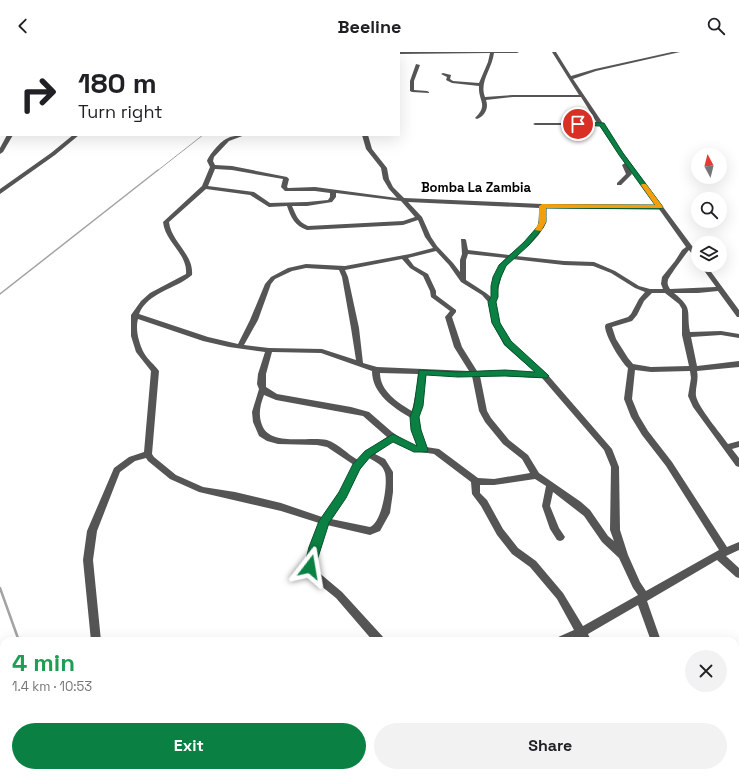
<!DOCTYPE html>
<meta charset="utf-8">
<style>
:root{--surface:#fff;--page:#f2f2f2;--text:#202124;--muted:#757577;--accent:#0b8043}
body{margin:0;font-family:"Space Grotesk",sans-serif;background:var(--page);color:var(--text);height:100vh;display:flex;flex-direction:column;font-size:15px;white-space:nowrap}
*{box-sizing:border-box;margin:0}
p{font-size:13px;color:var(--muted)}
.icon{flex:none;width:22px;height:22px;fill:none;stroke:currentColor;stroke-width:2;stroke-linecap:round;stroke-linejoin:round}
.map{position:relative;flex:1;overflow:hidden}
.side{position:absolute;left:0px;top:585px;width:739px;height:140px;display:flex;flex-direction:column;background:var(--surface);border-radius:12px 12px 0 0;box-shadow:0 4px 16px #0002}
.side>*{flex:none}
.guide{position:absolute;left:0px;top:0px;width:400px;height:84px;box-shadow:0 4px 16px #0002;background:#fff;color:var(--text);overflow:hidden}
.needle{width:26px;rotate:353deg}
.tools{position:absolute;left:691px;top:96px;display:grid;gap:8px}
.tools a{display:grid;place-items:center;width:36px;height:36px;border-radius:50%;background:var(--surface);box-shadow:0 4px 16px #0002;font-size:20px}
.pin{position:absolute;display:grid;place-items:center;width:34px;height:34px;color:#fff;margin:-17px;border:2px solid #fff;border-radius:50%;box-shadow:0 1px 4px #0007}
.me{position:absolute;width:44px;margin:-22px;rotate:14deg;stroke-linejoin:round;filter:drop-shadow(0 0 3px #0008)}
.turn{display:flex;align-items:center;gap:14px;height:84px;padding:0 12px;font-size:18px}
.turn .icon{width:52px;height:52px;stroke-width:2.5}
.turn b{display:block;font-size:28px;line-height:34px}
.round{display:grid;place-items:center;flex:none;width:42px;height:42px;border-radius:21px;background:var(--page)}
.head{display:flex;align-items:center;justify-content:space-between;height:68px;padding:0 12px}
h1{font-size:24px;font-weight:700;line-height:30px;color:#1e9e55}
.button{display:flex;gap:8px;margin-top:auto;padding:8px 12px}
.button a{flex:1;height:46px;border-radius:24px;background:var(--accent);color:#fff;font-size:16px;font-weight:700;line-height:46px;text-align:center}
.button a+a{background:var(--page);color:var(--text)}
header{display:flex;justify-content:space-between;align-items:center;height:52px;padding:0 12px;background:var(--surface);font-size:18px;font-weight:700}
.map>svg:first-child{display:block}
</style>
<header><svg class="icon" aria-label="back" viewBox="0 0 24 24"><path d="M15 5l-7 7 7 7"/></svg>Beeline<svg class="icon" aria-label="search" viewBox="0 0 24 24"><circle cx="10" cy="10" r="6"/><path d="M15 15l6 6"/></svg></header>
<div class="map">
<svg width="739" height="725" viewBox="0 0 739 725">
<rect width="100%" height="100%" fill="#fff"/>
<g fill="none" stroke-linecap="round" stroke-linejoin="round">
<path stroke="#a3a3a3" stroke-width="1" d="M157,119L203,83"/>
<path stroke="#a3a3a3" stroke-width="1.5" d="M0,242L158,118"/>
<g stroke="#a3a3a3" stroke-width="2.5">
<path d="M0,536L19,589"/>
<path d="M0,661L4,658"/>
</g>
<g fill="#555" fill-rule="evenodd">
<rect x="44" y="0" width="4" height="1"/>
<path d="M356,0H361L362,1H357Z"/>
<path d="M398,0H519L517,1H494C492,17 479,30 485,45L513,43H579L552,0H556L571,24L595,17L672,0H680L596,19L573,27L623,101L698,202V208L696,207L689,198C687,200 668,226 668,228C667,232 668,234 670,237L716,235L700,213H706L739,258V265H737L718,239L698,241H674C694,257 686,259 690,280L721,279L739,282V286L721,283L691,285L697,314L739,309V315L697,319C699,328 695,336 696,344C698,355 721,382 728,392L739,389V395L732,397L739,406V415L736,414L693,355L688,344L691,326L690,319L651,320L635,318L632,347L639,364L648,379L672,410L727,495L739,490V498L726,504L739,516V526L736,525L717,508L647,549L661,589H651L638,553L588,582L591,589H580L579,586L572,589H555L556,586L574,578L557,547L530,515L512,502L497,483L481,454L472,442L471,430L434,402L414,399L399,393L393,389L375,402L385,407L393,420V440L390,461L380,479L370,483L327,473L315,515L317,519L342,540L384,586L385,589H373L336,546L310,525C308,522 306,519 306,516C304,507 316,480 319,471L281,459L199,440L170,427L148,409L146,406L135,409L120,420L97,479L93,508L101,589H91L83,508L87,479L114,416L129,405L144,400L151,319L136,300L131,284V263L141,249L150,241L186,222C188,202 165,190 163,170L202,134L210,115L207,109C209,103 220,90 226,87C231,84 238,83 245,83L229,89L214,105L213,109L215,113L232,114L287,125L289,127L287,135L288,136L315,135L397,146L389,137L383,127L381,116L366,97L362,83H368L372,97L387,116L389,127L393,135L404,146L542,152L656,153L630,118L632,122L621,133H617V131L626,122L622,113L625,111L599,73H535L533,72L535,71H597L581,45H513L486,48C489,56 485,64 477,67L475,66C489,52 478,50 479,34L452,31L446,28L447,25L441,22L443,21L451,23L450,27L453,29L479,31L488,10L490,1L399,2V1H397ZM215,117L232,118L283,127L281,135L285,139H315L330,141V145L328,148L307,150L270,151L254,140L208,134ZM206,137L250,143L269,155L287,154C291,166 295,174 307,178L403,173L418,168L425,185L433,196L410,202L345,214L306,212L288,216L271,225L265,232L250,268L238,292L208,285L139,262C148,240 176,237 192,223C194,202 171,190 169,170ZM336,141L401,149L415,165L403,169L308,174C298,170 296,163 292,154H307L332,150L336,145ZM408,150L539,156C543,180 526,189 509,203L468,198L466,188L465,187H461L462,202L460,208V220L453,211L437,194L431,185L422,165ZM545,156L659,157L686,195L682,198L675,209L662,225L661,232L663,237H650L639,234L615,219L594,210L564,209L516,204C532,190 549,180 545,156ZM436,199L449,213L461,230L482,243L489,251L492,271L504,293L536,321L505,318L477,319L462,295L452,265L456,260V258L436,243V239L428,222L414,214L408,206ZM468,202L506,206C493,219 495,229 491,245L486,241L466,228V208ZM402,207L410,216L423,224L430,239L431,245L450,259L445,265L454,295L469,319L377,315L363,311L359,276L348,225L345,218ZM512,207L564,213L593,214L611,221L635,236L645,240L639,247L631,262L628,265L606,272L605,274C605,284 621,310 628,316L624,347L631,365L642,383L666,414L719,498L646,539L640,530L628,503L620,478L619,415L612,397L547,322L510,290L500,271L495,250L502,222L505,214ZM306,216L339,218L342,225L351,276L356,308L322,297L269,296L244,293L258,268L271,232L275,227L292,219ZM652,241H665L679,252L682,257V283L689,314L651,315L633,312L628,306L616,287L612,275L632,269L637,263L644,249ZM138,267L203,289L229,295L265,300L258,322L257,332L259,337L252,360L253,370L259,384L267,389L278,392L317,393L327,395L354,413L339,441L322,465L281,451L235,440L203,435L176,423L154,405L152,402L159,319C155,313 148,308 144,301C139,292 135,277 138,267ZM272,300L321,301L372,319C372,342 394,356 411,366L412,377L417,394L405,389L392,380L369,360L351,355L277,342L266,335V322ZM380,321L418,322L417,335L412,359C398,351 380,339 380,321ZM426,323L472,324L479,359L485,370L503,392L522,407L530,421L494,427L478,426L439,397L426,395C423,386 420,377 419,367C419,354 425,337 426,323ZM480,324H505L542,326L604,398L611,415L610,478L614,489L608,484L590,458L581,450L539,421L528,403L509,388L491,366L487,359ZM264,343L276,348L363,364L387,385L365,400L358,408C347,402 339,392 327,388C308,384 270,395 262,373C258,363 260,353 264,343ZM369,406C376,410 383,413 385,421C388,433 382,470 370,475L331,467L345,445L360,417ZM535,427L546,434L542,454L550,477L557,488L560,489L563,488L565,485L559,476L550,454L553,440L584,464L602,490L619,506L633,536L638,543L583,574L563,541L536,509L518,496L503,477L487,448L480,441V433H494Z"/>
<path d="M416,12L420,13L414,29V38L427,39L429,40V41L412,40L410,39V29Z"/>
<path d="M7,83H13L3,100L0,102V96Z"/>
<path d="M73,83H79L55,103L0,142V137L51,101Z"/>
<path d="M0,714H4V721H9L8,724L0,725Z"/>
<path d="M95,721H108L110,725H97Z"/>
<path d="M233,721H251L249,725H231Z"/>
<path d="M510,721H523L525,725H512Z"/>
<path d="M625,721H637L639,725H627Z"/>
<path d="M701,721H713L715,725H703Z"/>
</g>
</g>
<path fill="#0b8043" stroke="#07532c" d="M576,70L604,71L623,101L663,155L660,157L546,156V170L543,176L529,193L506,214L501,225L498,234V245L496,250L500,271L511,289L547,322L549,324L547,326L505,324L458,325L426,323L423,354L419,365L421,378L428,398L427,400H414L393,390L371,404L360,417L346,446L329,471L314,518L310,519L306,518L304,515L309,495L319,469L339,440L353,412L365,399L393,382L417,394L411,378L410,365L414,354L419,318L458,320L505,318L535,320L505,293L492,271L488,250L491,245V234L493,225L499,213L524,190L538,174L539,170L540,153H655L619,103L600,74L578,73L575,72Z"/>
<path fill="#f59e0b" d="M642,132H646L663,155L662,156H546V170L541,179L535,178L539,170V154L542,152L655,153L641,133Z"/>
<g text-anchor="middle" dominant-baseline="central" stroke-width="3" stroke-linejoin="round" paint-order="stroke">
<g font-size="13" font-weight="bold" fill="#000" stroke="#fff">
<text x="476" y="135">Bomba La Zambia</text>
</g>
</g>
</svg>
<div class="tools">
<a><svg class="needle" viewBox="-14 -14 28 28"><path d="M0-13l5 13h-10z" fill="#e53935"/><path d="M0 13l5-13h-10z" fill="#757577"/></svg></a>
<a><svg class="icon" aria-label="search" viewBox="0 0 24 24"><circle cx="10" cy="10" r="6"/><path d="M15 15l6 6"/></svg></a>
<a><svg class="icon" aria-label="layers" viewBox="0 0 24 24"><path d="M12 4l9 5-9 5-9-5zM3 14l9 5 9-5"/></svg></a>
</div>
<div class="pin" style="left:578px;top:72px;background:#d93025"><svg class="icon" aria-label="arrive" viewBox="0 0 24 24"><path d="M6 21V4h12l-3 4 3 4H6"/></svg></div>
<svg class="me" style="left:310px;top:515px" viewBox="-20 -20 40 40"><path d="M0-17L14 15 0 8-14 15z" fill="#0b8043" stroke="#fff" stroke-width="4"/></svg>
<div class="guide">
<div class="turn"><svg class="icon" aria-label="right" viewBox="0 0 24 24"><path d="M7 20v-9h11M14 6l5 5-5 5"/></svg><div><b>180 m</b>Turn right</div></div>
</div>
<section class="side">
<div class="head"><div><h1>4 min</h1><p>1.4 km · 10:53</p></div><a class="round"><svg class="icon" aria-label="close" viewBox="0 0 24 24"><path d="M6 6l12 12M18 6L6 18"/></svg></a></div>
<div class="button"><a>Exit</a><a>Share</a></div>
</section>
</div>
